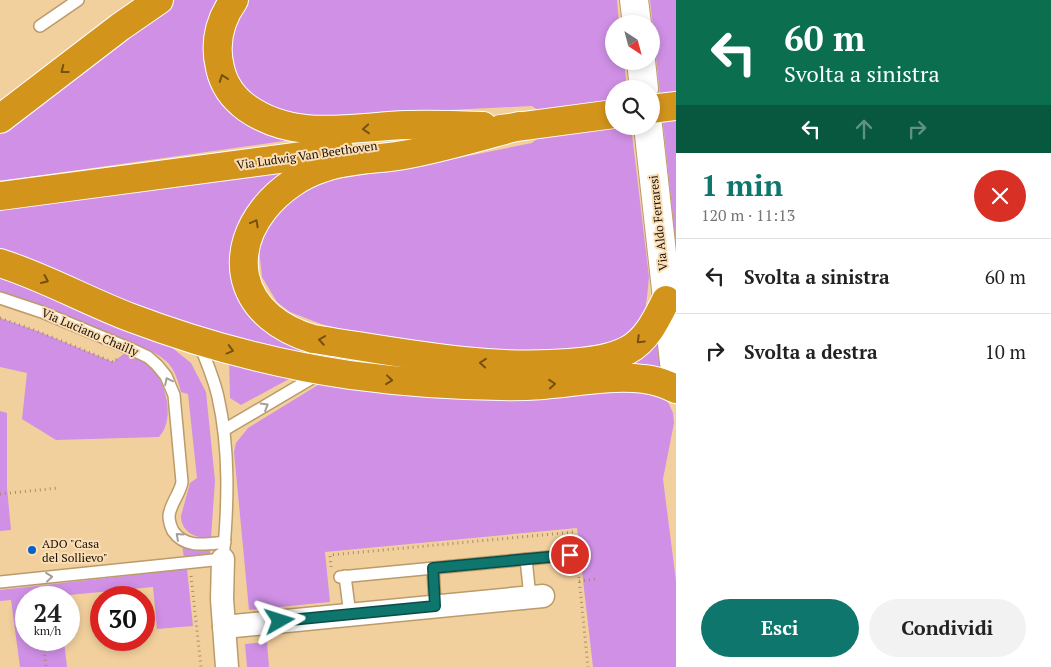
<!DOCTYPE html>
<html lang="it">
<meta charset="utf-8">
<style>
:root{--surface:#fff;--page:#f2f2f2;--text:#222;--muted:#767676;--line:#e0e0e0;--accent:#0f766e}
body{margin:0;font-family:"PT Serif",serif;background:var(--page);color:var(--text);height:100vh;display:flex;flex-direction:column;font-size:19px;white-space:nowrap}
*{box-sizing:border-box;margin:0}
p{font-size:16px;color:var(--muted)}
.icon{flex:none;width:28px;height:28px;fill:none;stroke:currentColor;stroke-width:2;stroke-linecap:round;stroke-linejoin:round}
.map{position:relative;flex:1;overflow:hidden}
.details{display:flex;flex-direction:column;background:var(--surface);width:375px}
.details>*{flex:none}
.banner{background:#0b6e4f;color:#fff;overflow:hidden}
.needle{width:32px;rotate:144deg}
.fabs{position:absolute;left:605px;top:15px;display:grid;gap:10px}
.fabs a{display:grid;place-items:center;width:55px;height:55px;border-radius:50%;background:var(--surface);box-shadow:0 2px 8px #0003;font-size:25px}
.speed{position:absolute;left:15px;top:586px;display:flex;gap:10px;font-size:25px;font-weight:700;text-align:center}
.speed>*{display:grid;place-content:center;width:65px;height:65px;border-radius:50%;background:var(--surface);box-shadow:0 2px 8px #0003;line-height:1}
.speed small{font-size:12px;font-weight:400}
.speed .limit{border:8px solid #d22;background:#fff;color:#111}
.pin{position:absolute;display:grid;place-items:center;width:42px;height:42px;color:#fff;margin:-21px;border:2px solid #fff;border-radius:50%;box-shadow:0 1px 5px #0007}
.me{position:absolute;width:55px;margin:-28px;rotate:84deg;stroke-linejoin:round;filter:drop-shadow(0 0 4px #0008)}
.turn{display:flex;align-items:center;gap:18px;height:105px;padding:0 25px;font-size:22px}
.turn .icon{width:65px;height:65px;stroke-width:2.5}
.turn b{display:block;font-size:35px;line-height:42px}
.lanes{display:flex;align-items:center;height:48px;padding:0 25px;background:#0003;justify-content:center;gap:25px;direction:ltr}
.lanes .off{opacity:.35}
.round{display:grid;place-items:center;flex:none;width:52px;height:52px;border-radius:26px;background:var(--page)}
.headline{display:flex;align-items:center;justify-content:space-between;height:85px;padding:0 25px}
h1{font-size:30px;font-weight:700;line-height:38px;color:var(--accent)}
.cta{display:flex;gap:10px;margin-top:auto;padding:10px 25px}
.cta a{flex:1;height:58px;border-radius:30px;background:var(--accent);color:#fff;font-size:20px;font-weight:700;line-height:58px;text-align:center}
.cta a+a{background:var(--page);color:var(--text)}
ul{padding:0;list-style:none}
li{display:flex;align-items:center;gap:15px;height:75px;padding:0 25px;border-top:1px solid var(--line)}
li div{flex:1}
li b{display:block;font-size:19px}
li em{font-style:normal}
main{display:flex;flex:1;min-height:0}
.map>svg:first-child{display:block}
</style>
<main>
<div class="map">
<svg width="676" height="667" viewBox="0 0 676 667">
<rect width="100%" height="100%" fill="#f2d09d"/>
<g fill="#cf90e5">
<path d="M175,0H223L207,61L305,138L0,181V129L149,17Z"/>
<path d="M249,0H617L619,24H614V61H624L627,89H614V126H631L649,277L647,297L645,311L640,322L629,333L613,341L567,351L493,354L345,330L321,324L290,312L277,302L262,277L259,249L262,238L268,224L296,194L325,181L413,167L532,143L542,134L539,111L532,106L428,111L325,123L278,114L246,91L239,82L234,68L231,53L233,38L241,10Z"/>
<path d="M650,0H676V246Z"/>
<path d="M298,166L260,200L256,313L501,372L659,332L665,373L405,374L199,333L0,256V207Z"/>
<path d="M0,273L170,346L191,363L206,392L215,481L211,538C196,539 181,532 181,516L190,483L197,478L188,394L181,392C178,381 175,369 166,361C153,349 131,343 115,336C77,320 40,304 0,293Z"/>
<path d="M0,318L37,331L113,362L125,353C132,356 140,359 146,363C163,374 173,409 165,427C164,431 161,434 159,437L56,440L22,419L27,373L0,367Z"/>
<path d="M229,356L300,373L241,405L230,398Z"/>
<path d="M331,377L637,384L659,391L669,404L673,413L674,423L663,479L676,581V667H593L577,528L325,552L330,602L249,610L234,452L236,443L248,428Z"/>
<path d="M0,411L7,413V488L11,530L0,531Z"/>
<path d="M182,545L193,550L210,549V555L184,558Z"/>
<path d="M187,569L193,626L157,629L153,587L59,596V597L26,598V640H64L67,667H20L11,600L0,601V590Z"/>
<path d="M267,642L269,667H247L245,644Z"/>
</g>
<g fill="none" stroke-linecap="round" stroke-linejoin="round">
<g stroke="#bb9b6a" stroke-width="14">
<g id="lane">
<path d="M40,26L78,0"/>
<path d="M0,298L42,312L131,349L148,357L157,365L166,376L174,395L182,482C180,494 170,504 169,516C169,521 171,527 173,531C185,549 207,544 225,542"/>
<path d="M224,430L319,374"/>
<path d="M526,559L530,597"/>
<path d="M433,568L435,606"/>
<path d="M345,576L350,615"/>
<path d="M340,577L570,555"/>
<path d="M0,582L223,559C228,506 230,450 218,397C214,379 206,360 199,343"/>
</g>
</g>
<g stroke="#bb9b6a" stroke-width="25">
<g id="street">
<path d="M223,559L222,599L227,667"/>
<path d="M224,627L543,596"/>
</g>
</g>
<g stroke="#bb9b6a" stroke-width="30">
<g id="secondary">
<path d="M634,0L637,24"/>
<path d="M641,61L644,89"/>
<path d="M648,126L676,380"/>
</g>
</g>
<g stroke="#fff" stroke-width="30">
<g id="highway">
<path d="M234,0C219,21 214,43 220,68C224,86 233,98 247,108C295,142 352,127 406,125C432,124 457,125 483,126"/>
<path d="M651,109L676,106"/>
<path d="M0,119L120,27L159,0"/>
<path d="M519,126C482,136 446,147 409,154C381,160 350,158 323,168C279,182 236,227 245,276C252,310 282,330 313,339C399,352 482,370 569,363C589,361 609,360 628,350C647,340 657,318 666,300"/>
<path d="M501,129L614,114"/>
<path d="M0,196L340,151"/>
<path d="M0,263C44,277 85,300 129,317C200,344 275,364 350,375C409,383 468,387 527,386C565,385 607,374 644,379C655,380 666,384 676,389"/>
</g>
</g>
<g stroke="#a78d67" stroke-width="3" stroke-dasharray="1 4" stroke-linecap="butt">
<path d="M0,318L37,331L113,362L118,358"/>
<path d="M0,494L58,488"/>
<path d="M331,567L330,555L574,532L575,543"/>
<path d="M578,567L588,667"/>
<path d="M191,576L201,667"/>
<path d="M579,581L596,579"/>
<path d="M43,640L46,667"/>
</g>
<use href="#lane" stroke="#fff" stroke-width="11"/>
<use href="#street" stroke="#fff" stroke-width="22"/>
<use href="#secondary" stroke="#fff" stroke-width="28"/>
<use href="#highway" stroke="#d3941c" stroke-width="28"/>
</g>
<defs><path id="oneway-chevron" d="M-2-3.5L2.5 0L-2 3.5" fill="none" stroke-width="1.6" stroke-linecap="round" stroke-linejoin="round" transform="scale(1.25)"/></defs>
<g stroke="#76500e">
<use href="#oneway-chevron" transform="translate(64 70) rotate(142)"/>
<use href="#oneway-chevron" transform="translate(223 78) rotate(-110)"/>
<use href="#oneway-chevron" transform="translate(366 129) rotate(175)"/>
<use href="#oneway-chevron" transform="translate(255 223) rotate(-61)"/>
<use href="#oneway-chevron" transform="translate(45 280) rotate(24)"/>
<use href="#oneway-chevron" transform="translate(322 340) rotate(-171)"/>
<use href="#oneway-chevron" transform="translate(640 340) rotate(136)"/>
<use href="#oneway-chevron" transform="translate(230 350) rotate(15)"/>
<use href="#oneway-chevron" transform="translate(483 363) rotate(-175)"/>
<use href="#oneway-chevron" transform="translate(389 380) rotate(6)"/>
<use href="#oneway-chevron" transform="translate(552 384) rotate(-5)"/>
</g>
<g stroke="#a39e99">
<use href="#oneway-chevron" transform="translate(168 381) rotate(-116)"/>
<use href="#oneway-chevron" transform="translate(265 406) rotate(-31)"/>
<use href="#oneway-chevron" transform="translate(179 536) rotate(-138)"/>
<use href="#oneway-chevron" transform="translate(49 577) rotate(-6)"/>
</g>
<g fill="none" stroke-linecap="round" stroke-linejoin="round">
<g stroke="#0a4d48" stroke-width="12">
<path id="route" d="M280,621L435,606L433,568L570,555"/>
</g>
<use href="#route" stroke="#0f766e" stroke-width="9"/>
</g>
<circle fill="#0662cb" stroke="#fadeb6" stroke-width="2" cx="32" cy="550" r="5"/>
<g text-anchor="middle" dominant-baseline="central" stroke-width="4" stroke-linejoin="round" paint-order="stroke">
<g font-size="12" fill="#190d00" stroke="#fadeb6">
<text transform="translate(307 155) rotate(-8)">Via Ludwig Van Beethoven</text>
<text transform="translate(658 223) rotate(-96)">Via Aldo Ferraresi</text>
<text transform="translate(90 332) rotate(23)">Via Luciano Chailly</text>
</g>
<g font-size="12" fill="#190d00" stroke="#fadeb6" text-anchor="start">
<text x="42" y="543">ADO "Casa<tspan x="42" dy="14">del Sollievo"</tspan></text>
</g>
</g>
</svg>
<div class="fabs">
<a><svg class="needle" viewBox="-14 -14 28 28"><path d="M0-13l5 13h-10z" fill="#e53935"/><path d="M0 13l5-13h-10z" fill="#767676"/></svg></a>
<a><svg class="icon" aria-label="search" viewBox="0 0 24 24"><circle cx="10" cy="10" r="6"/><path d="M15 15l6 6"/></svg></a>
</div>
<div class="speed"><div>24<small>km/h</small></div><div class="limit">30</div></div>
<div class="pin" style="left:570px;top:555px;background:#d93025"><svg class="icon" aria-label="arrive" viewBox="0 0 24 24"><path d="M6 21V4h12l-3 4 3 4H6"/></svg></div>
<svg class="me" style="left:280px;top:621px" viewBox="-20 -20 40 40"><path d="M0-17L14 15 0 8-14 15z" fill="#0f766e" stroke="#fff" stroke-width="4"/></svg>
</div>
<section class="details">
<div class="banner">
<div class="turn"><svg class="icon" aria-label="left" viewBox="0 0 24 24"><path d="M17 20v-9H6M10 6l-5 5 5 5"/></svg><div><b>60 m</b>Svolta a sinistra</div></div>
<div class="lanes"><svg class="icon" aria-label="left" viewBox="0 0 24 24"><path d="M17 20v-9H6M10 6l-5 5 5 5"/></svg><svg class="icon off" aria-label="ahead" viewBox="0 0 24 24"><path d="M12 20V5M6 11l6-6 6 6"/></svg><svg class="icon off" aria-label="right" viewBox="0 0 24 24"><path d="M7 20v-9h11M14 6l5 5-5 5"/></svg></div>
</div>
<div class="headline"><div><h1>1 min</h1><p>120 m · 11:13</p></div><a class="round" style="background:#d93025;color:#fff"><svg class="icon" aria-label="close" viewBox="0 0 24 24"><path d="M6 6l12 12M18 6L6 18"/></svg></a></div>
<ul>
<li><svg class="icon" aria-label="left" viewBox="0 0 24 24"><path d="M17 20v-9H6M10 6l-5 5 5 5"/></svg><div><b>Svolta a sinistra</b></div><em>60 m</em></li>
<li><svg class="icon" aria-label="right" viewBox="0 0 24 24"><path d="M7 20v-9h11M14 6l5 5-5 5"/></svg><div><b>Svolta a destra</b></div><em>10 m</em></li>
</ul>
<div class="cta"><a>Esci</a><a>Condividi</a></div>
</section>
</main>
